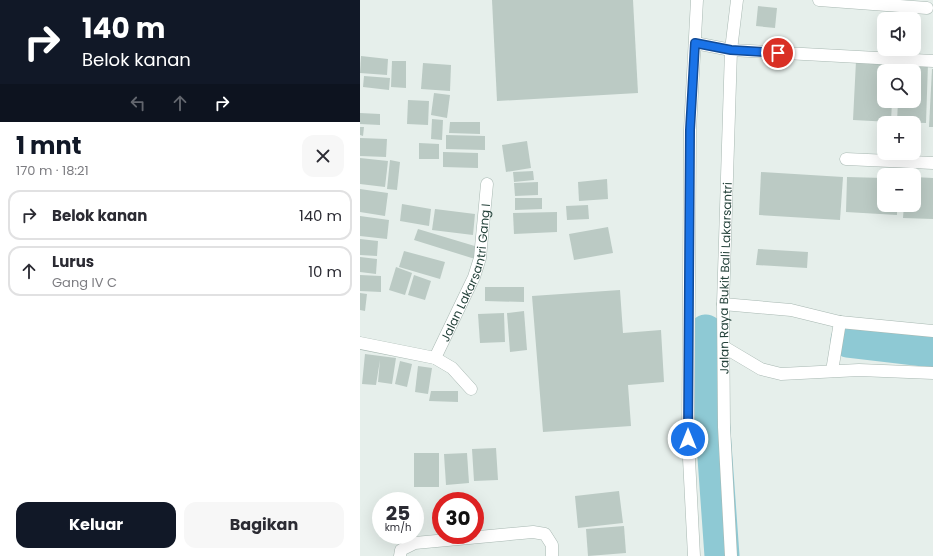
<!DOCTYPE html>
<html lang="id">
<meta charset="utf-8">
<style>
:root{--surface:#fff;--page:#f7f7f7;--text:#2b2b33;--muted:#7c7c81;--line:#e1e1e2;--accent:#111827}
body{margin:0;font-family:Poppins,sans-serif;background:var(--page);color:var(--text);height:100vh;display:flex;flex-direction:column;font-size:15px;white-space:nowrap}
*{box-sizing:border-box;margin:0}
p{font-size:13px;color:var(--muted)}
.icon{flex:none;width:22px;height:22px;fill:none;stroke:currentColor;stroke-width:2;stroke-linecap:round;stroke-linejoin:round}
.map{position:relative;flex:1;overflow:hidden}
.panel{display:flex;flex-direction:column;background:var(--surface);width:360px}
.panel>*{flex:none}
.hud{background:#111827;color:#fff;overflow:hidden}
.fabs{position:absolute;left:517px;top:12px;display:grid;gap:8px}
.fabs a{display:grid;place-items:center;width:44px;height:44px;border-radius:8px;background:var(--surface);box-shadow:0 4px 16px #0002;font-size:20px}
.speed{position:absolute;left:12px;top:492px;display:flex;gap:8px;font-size:20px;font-weight:700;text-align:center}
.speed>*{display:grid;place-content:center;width:52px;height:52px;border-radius:50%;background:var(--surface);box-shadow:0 4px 16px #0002;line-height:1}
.speed small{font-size:10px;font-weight:400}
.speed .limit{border:6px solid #d22;background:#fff;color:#111}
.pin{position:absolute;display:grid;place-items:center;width:34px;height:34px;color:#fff;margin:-17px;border:2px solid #fff;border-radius:50%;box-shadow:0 1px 4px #0007}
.me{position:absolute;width:44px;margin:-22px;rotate:0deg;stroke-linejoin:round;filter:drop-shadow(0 0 3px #0008)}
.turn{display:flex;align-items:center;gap:14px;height:84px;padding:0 16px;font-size:18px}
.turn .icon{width:52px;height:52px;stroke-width:2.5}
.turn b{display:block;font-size:28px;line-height:34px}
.lanes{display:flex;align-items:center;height:38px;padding:0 16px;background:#0003;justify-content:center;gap:20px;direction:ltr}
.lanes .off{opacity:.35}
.round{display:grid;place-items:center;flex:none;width:42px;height:42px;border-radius:12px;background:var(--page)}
.head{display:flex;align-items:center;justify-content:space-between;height:68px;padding:0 16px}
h1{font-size:24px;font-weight:700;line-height:30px;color:var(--accent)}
.primary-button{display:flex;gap:8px;margin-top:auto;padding:8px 16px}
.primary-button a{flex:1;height:46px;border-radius:12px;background:var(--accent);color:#fff;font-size:16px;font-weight:700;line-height:46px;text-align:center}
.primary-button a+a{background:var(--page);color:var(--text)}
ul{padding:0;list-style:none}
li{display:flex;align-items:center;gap:12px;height:50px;margin:0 8px 6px;padding:0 8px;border:2px solid var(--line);border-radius:12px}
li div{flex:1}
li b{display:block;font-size:15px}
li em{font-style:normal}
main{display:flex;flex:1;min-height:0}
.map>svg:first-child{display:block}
</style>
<main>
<section class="panel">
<div class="hud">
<div class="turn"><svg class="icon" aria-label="right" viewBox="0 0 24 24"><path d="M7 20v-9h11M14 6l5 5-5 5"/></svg><div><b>140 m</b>Belok kanan</div></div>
<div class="lanes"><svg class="icon off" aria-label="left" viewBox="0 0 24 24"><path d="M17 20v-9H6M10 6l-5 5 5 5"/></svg><svg class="icon off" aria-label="ahead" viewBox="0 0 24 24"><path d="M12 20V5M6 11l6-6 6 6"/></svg><svg class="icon" aria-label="right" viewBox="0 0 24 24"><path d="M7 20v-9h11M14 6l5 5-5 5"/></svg></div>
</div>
<div class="head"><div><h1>1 mnt</h1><p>170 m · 18:21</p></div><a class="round"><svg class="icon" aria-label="close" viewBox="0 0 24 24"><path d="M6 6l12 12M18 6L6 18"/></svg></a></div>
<ul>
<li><svg class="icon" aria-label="right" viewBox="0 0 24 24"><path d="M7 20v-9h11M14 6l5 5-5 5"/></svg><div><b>Belok kanan</b></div><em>140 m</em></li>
<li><svg class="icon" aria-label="ahead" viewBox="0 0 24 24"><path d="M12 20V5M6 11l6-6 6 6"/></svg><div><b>Lurus</b><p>Gang IV C</p></div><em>10 m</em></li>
</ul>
<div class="primary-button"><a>Keluar</a><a>Bagikan</a></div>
</section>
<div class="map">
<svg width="573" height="556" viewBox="0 0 573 556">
<rect width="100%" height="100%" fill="#e6efeb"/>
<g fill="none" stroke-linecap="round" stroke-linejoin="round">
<g stroke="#8ec9d4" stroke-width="35">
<path d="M346,332L362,556"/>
<path d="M488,340L573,350"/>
</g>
</g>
<g fill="#bbcac4">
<path d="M132,0H273L278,93L137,101Z"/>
<path d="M398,6L417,8L415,28L396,26Z"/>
<path d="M1,56L28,59L27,75L0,73Z"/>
<path d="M32,61H46V88L31,87Z"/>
<path d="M496,61L534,63V71H524V101H532L531,122L493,120Z"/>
<path d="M539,62L568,63L566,123L537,122L538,101H554V71H539Z"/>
<path d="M63,63L91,65L90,91L61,89Z"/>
<path d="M572,69H573V127H569Z"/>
<path d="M4,76L30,78L29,90L3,87Z"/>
<path d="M74,93L90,95L87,118L71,115Z"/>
<path d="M48,100L69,101L68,125L47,124Z"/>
<path d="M0,113L20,114V125L0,124Z"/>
<path d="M72,119L83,120L82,140L71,139Z"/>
<path d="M90,122H120V134L89,133Z"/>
<path d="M0,127H4L3,136L0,135Z"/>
<path d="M86,135L125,136V150L86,149Z"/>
<path d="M0,138L27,139L26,157L0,156Z"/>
<path d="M167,141L171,168L146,172L142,145Z"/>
<path d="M59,143L79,144V159H59Z"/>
<path d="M83,152L118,153V168L83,167Z"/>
<path d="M0,158L28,161L25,187L0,184Z"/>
<path d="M30,160L40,162L37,190L27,189Z"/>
<path d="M173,171L174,180L154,182L153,172Z"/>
<path d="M401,172L483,177L480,220L399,215Z"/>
<path d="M487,177L524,178V205H537V215L486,212Z"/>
<path d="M554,177L573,178V219L543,218L544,205H554Z"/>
<path d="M247,179L248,199L219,201L218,182Z"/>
<path d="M178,182V195L155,196L154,183Z"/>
<path d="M0,189L28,193L25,216L0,212Z"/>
<path d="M155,198H182V209L155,210Z"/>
<path d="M42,204L71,209L69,226L40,221Z"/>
<path d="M228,205L229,219L207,220L206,206Z"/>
<path d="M75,209L115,214L113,235L72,230Z"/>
<path d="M197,212V232L154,234L153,213Z"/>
<path d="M0,216L29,220L27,239L0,236Z"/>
<path d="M248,227L253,253L214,260L209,234Z"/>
<path d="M58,229L118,247L115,259L54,240Z"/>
<path d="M0,239L18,241L17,256L0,255Z"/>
<path d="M398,249L448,252L447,268L396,265Z"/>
<path d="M44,251L85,262L80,279L39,267Z"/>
<path d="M0,257L17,259L16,274L0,272Z"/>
<path d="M36,267L52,273L45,295L29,290Z"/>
<path d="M0,275L21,276V292L0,291Z"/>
<path d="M54,275L71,281L65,300L48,295Z"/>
<path d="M125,287H164V302L125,301Z"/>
<path d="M260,290L263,333L301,330L304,382L268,385L271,426L183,432L172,296Z"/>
<path d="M0,293L7,294L5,311L0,310Z"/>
<path d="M164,311L167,350L150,352L147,313Z"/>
<path d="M144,313L145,342L120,343L118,314Z"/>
<path d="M5,354L36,358L32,384L18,382L20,360L16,385L2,384Z"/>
<path d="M40,361L52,364L47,387L35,384Z"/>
<path d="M58,366L72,368L68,394L55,392Z"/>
<path d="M71,391H98V402L69,401Z"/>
<path d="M136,448L138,480L114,481L112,449Z"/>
<rect x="54" y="453" width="25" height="34"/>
<path d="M107,453L109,483L86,485L84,454Z"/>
<path d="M259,491L263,523L218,528L215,496Z"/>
<path d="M264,526L266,553L228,556L226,529Z"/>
</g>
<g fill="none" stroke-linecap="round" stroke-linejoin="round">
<g stroke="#a8b8b2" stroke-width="13">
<g id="minor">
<path d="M459,0L567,8"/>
<path d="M335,43L371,50L573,61"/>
<path d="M486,159L573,163"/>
<path d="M363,304L431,310L480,322L573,331"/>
<path d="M0,343L75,358L92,368L111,389"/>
<path d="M364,347L401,369L421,374L499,370L573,373"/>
<path id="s1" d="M75,358L114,277L120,258L127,184"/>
<path d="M472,371L480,322"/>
<path d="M40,556L41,550L55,543L173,532L185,534L192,545V556"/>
<path d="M334,556L328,439L330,130L337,0"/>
<path id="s2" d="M371,556L364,427L363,304L371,50L377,0"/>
</g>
</g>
<use href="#minor" stroke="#fff" stroke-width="12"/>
</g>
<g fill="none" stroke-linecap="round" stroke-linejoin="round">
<g stroke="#114b97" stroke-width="10">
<path id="route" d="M328,439L330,130L335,43L371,50L418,53"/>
</g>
<use href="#route" stroke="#1a73e8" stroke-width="7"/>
</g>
<g text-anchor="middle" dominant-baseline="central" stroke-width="3" stroke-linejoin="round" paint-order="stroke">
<g font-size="12" fill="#24423a" stroke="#f7fbf9">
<text stroke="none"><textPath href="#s1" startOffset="92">Jalan Lakarsantri Gang I</textPath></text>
<text stroke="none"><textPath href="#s2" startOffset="278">Jalan Raya Bukit Bali Lakarsantri</textPath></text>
</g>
</g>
</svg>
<div class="fabs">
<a><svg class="icon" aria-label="sound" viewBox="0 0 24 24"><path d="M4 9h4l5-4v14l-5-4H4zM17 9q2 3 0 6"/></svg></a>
<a><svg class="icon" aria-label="search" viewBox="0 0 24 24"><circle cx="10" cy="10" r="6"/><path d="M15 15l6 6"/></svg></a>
<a>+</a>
<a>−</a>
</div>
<div class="speed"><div>25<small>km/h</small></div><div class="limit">30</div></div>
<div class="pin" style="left:418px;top:53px;background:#d93025"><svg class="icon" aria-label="arrive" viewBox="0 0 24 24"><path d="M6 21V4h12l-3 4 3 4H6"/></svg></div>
<svg class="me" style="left:328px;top:439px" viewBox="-20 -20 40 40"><circle r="17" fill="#1a73e8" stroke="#fff" stroke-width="3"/><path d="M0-11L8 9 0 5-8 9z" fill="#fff"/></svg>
</div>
</main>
